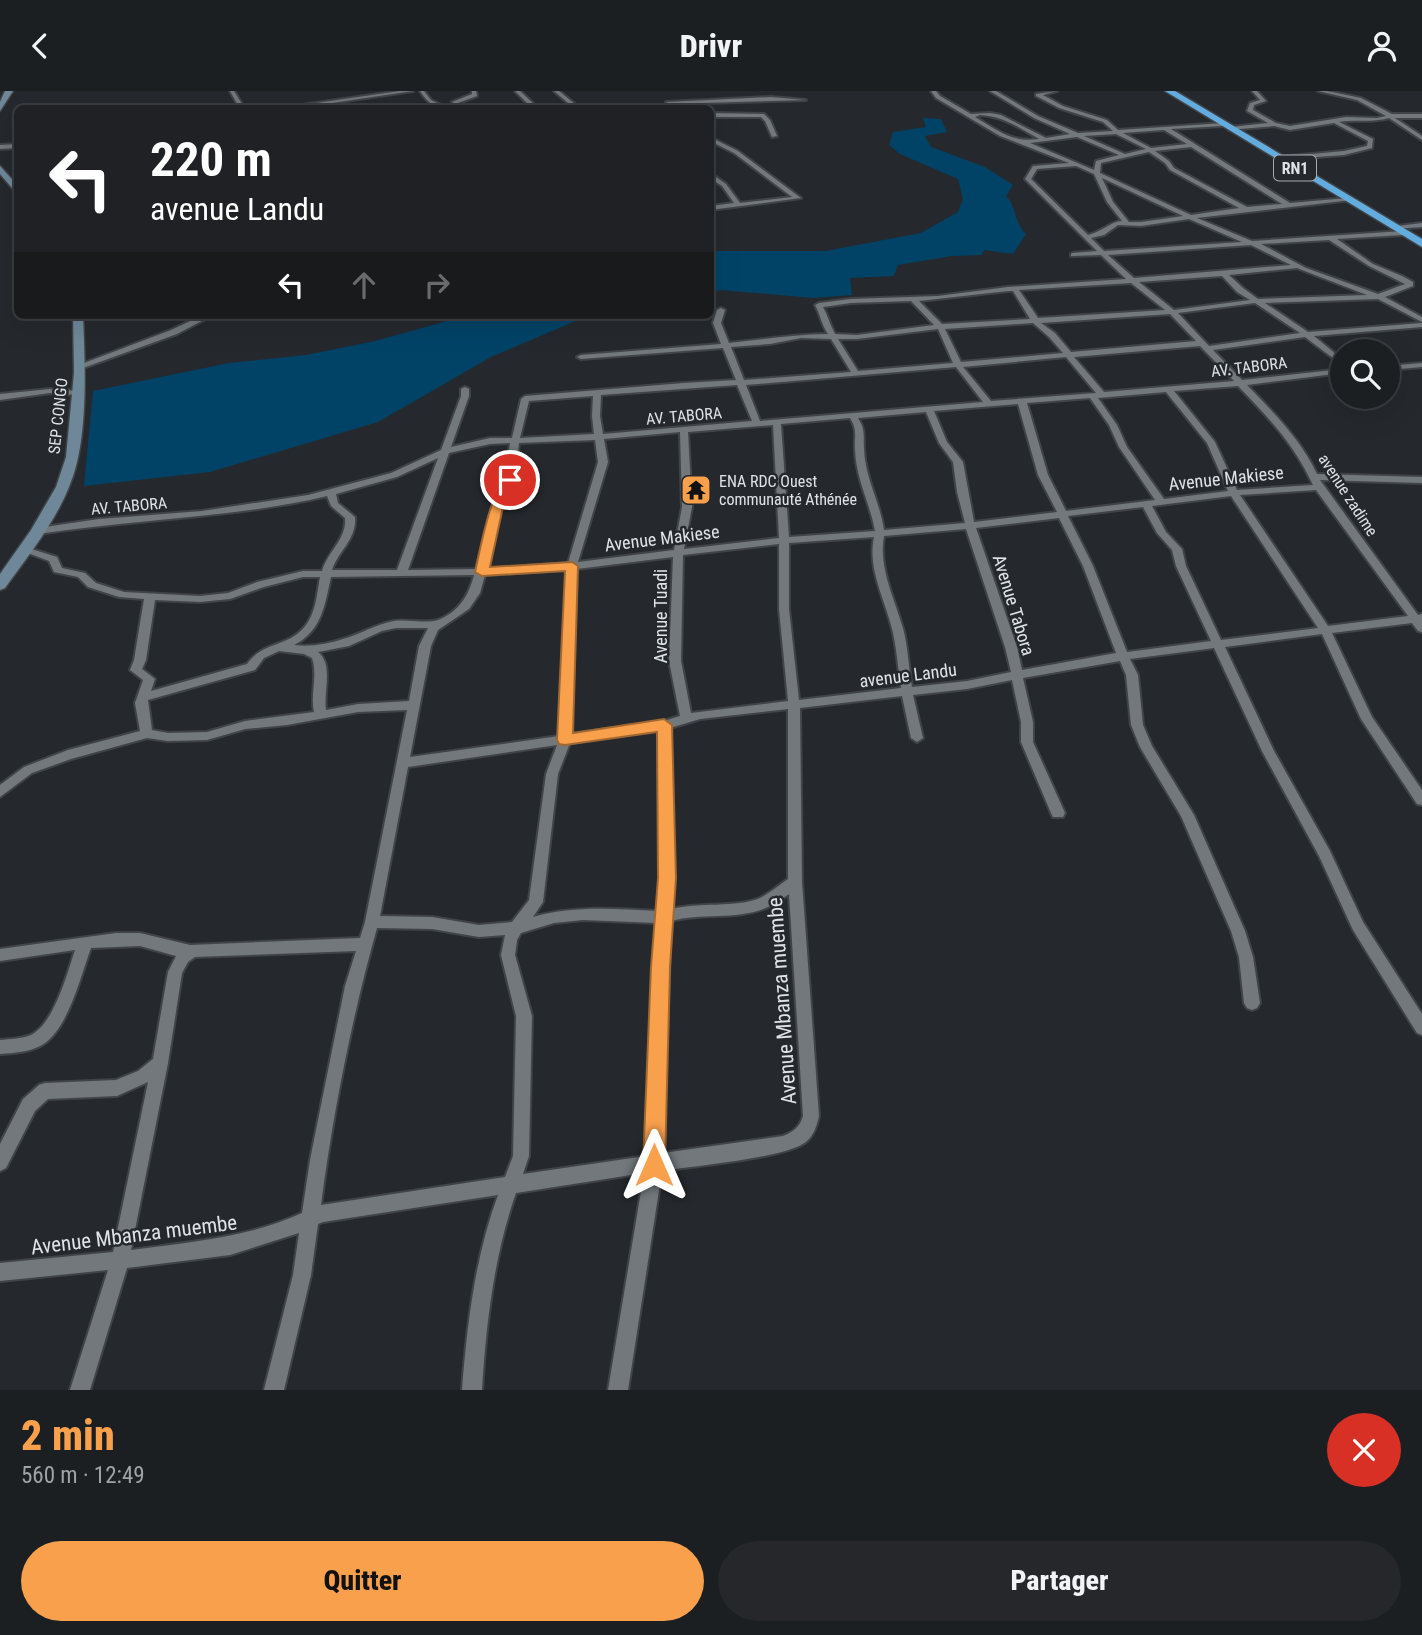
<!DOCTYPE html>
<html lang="fr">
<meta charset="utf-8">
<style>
:root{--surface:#1c1f22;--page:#25272a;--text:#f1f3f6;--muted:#a0a2a5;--line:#3a3d40;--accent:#f9a04d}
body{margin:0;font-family:"Roboto Condensed",sans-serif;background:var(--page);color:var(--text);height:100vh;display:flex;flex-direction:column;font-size:26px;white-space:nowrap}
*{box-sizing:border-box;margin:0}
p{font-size:23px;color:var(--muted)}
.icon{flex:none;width:38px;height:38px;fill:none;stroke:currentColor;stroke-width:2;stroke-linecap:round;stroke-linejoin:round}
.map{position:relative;height:1299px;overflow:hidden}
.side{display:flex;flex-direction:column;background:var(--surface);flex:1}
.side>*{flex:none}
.hud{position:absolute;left:14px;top:14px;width:700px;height:214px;border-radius:10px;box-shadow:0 7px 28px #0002,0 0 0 2px var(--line);background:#202124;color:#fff;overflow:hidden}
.fabs{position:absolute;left:1330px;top:248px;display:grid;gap:14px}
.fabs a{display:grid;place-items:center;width:70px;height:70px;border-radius:50%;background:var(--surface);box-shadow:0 7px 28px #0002,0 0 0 2px var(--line);font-size:35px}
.pin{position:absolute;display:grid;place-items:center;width:60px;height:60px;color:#fff;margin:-30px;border:4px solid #fff;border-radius:50%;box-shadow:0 2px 7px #0007}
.me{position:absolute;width:77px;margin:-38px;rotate:0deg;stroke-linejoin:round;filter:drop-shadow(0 0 5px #0008)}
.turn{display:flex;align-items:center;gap:24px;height:147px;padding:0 21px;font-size:32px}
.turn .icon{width:91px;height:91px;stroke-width:2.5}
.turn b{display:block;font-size:49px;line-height:60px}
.lanes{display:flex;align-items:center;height:66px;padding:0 21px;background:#0003;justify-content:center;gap:35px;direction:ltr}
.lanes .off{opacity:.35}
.round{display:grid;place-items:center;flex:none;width:74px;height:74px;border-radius:37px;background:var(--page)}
.overview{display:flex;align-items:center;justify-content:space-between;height:119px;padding:0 21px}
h1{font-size:42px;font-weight:800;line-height:52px;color:var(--accent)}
.primary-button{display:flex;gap:14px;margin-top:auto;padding:14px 21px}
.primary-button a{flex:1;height:80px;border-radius:42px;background:var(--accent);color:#111;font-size:28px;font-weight:800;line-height:80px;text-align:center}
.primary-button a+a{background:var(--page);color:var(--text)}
header{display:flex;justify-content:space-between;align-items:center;height:91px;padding:0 21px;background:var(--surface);font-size:32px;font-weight:800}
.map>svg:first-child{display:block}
</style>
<header><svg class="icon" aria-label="back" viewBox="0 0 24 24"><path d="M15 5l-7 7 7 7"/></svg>Drivr<svg class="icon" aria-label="person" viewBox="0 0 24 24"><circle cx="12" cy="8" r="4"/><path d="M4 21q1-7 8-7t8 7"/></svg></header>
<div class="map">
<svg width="1422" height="1299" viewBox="0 0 1422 1299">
<rect width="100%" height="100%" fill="#25292d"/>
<g fill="#004367">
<path d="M923,27L941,28L947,41L925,45L931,56L985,76L1013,94L1006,105C1017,116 1014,132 1026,143L1013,163L984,159L982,164L952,165L898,174L894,185L850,187L852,204L814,207L721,199L711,201V160H826L921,142L958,121L963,108L958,88L900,63L889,54L893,41L926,36Z"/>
<path d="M469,224H590L491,266L378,331L210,381L84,395L93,300L229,272L306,264L375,250Z"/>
</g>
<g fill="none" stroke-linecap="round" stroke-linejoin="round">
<g stroke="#404447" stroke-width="4">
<g id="street">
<path d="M230,0H234L245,18H240Z"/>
<path d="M400,0H413L291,18H274Z"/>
<path d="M420,0H424L431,9L449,18C435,18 427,11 420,0Z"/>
<path d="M472,0H476L477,5L455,13L452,11L472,3Z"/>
<path d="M515,0H520L539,18H533Z"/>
<path d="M554,0H559L581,18H575Z"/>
<path d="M931,0H936L940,5L971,23L990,22L1001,24L1046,47L1070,43L1034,27L990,0H996L1038,25L1078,42L1113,40L1103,31L1059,17L1036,5V3L1057,0L1043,4L1063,15L1107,29L1118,39L1224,32L1222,35L1171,38L1290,112L1348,107L1351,109L1197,127L1252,150L1403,140L1406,142L1403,144L1337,148L1373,173L1402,185L1413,191V195L1385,206L1422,226V231L1378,208L1265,212L1308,241L1422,232V236L1314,245L1342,268V274L1305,246L1213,259L1242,289L1342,278V282L1247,294C1273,321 1301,349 1317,383L1422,386V392L1320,389L1418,524L1422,523V541L1418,540L1412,532L1332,542L1372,626L1422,699V714L1417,713L1361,628L1322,543L1225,556L1274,660L1330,760L1363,831L1422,923V944L1417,942L1353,839L1319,765L1262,660L1214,557L1130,568L1138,584L1143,634L1152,655L1194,724L1245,840L1253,866L1260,912L1257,917L1252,919L1247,917L1244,912L1239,866L1231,840L1181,725L1140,656L1131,634L1126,584L1120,570L1023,587L1033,631V651L1065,722L1063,726H1053L1051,722L1021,651V631L1012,589L967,598L913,604L923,647L917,651L911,647L902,605L800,617L802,791L819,1025C817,1034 814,1044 807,1050C789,1067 691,1075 662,1080L628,1299H608L644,1082L516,1102C494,1164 486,1233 482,1299H462C467,1234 475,1166 498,1104L323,1131L318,1133L311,1184L284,1299H264L293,1184L299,1142L230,1164L127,1177L90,1299H70L108,1179L0,1190V1172L113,1161L148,991L117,1005L48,1008L35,1020L6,1077L0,1080V1053L23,1008L39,994L45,992L116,989L138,980L153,968L168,881L176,865L140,855L91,857C81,884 68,939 42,954C30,961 14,962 0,963V949C10,948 23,948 33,943C55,929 67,883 75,859L0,870V858L116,842H140L190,854L360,847L365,831L407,619L358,621L287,634L245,638L207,649L168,650L147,647L71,668L32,682L0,706V694L24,676L68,659L140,640L135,612L143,589L130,579L134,569L144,508L119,506L88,496L78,486L54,481L49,470L20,459L25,456L57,466L62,477L85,482L96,492L124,501L200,505L228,502L257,491L303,480H322C328,460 347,448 345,427L331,415L327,405C304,411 281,414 258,418C185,428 111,432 38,443L33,440L38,437L99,428L202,420L308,404L391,382L441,359L461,305V298L465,296L469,298V305L451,356L490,347H512L521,308L525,305L684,292L736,289L723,257L581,268L577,266L581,264L721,253L713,232L717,219L721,217L725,219L721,232L729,252C762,249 795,243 828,243C821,233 821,225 815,214L819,212L851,208L938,205L1008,196L1126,188L1101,164L1071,165V163L1073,162L1097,160L1025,88L1033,75L1069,72L1000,45L936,7ZM980,24C1003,25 1020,37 1039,48C1012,52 997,39 975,26ZM1164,39L1187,53L1151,57L1123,42ZM1116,43L1146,58L1125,63L1084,45ZM1077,46L1119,64L1096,70L1094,79L1030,52ZM1191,56L1282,113L1247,116L1174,77L1169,70L1155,60ZM1149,61L1165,72L1170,79L1239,117L1191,124L1100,82L1101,72ZM1076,75L1094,83L1107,111L1122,130C1111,130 1102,141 1088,144L1031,88L1037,78ZM1102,87L1183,125L1141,131H1129L1113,111ZM1189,128L1242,151L1104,160L1091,147L1104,144L1118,134L1141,135ZM1329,149L1369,175L1405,193L1378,203L1306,177L1261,153ZM1251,154L1291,174L1134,187L1108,164ZM1297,177L1302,179L1367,204L1258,208L1243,197L1229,184ZM1222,185L1237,201L1250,209L1174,219L1139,191ZM1131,192L1165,219L1038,227L1019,199ZM1008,200H1013L1030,228L942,233L919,210ZM911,210L934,234L857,244L835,243C830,234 828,225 823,216L851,212ZM1255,212L1300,242L1209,255L1178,222ZM1170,223L1196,250L1071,261L1055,242L1041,232ZM1033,232L1049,246L1063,262L961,271L945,238ZM938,238L953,272L858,280L838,248H857ZM801,247L831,248L851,281L744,289L731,256L770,253ZM1200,255L1234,290L1104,301L1074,266ZM1066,266L1096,302L991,310L963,276ZM956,276L983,311L760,330L746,294ZM737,294L752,330L603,343L600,325L601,304ZM1238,295C1269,327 1294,353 1313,394L1237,399L1215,351L1174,300ZM1166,301L1207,352L1228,400L1164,408L1127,356L1117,334L1098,307ZM593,305L592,325L594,343L520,347L529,310ZM1090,307L1109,334L1119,356L1155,409L1066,420L1048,384L1027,312ZM1018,313L1038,384L1057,421L974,431L963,371L947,351L934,320ZM926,321L939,352L953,371L957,401L965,432L884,439C880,411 865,387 864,358C863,344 866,340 858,327ZM850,327C858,340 854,345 855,359C856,388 870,412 875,440L789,446L781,333ZM773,334L779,447L684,458L692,416L688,341ZM680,341L682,416L674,459L578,471L608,371L604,348ZM595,349L598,371L568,472L486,478L502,416L515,389L519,352ZM510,352L505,389L492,416L476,478L408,479L449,362L490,353ZM438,367L397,479H332C338,460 357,448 355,426L338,412L336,403L397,386ZM1316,399L1408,525L1328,535L1240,404ZM1231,405L1318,537L1221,549L1186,475L1182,458L1166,441L1152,415ZM1143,416L1157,442L1172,459L1176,475L1211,550L1127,561L1093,475L1068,425ZM1059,427L1083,475L1116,562L1022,579L1017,556L976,437ZM966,438L1005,556L1011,581L967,590L912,596C909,578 908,559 904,541C896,510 878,478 884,445ZM874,446C867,479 886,510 893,542C897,560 898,579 901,597L799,609L789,518V452ZM779,453V518L788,610L691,622L681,570L683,464ZM673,466L669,570L680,625L664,630L571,643L577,478ZM567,479L559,645L410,666L431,555L438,539L469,518L480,502L485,484ZM474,484C469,504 459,521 438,529C426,533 408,528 394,530C376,533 361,543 343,548C328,553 310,556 294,554C322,540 325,513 331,486ZM303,486H320C317,502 316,521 306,534C289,557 264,549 247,573L151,600L155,588L142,578L146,569L155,509L200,511L230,508L264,496ZM396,537H428L419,555L409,610L358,613L326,619C323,600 334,574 318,561L349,555L382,540ZM279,560L304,563L312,567C318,585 310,603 314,621L245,630L207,641L168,642L152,639L148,609L255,579L264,567ZM788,618V788C779,794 770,802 760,807C736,817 699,811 672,818L674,787L670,637L700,628ZM658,639L660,787L658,820C615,818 574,814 533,826L543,811L558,683L570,652ZM557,654L546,683L529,809L512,831L479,834L432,826L380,825L408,676ZM789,803L803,1025C800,1036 793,1041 783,1045L663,1062L671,830C703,821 740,830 770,815C777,812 783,807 789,803ZM583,829L657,832L646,1065L523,1083L529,1065L532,925L515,864L517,849L521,842L554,832ZM377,837L432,838L479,846L505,844L501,864L516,925L513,1065L505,1086L321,1114C333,1021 352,926 377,837ZM356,860L345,895L310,1069L302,1122C248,1147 189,1151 131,1159L168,972L182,882L188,871L195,866Z"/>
<path d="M1252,0H1257L1266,10L1254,14L1253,19L1276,32L1290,35L1346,26L1377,27L1386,25L1357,9L1318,0H1327L1361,7L1392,23H1422V27H1395L1422,45V49L1389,27C1372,32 1356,28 1339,31L1373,48L1372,57L1344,64L1278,69L1280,66L1344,60L1367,55L1368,50L1334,32L1290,39L1274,35L1229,39L1231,36L1268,32L1247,20L1250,12L1260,9Z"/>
<path d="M771,6L806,9L669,13L666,11Z"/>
<path d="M710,22L764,23L770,29L777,45L772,46L765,30L761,26H710Z"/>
<path d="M710,46L738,60L801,107L710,119V115L734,112L722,95L710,87V82L726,93L740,112L792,106L734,62L710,50Z"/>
<path d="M18,53V57L0,58V54Z"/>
<path d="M1422,132V136L1393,138L1390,136Z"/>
<path d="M203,224H213L177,243L83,277L76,275L171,239Z"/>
<path d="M1422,272V276L1388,279V275Z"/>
<path d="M50,298L78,300L82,302L78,304L50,302L0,309V303Z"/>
</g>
</g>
<g stroke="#404447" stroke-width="3">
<g id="secondary">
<path d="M5,0H13L0,20V11Z"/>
<path d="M0,75L18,95V104L0,83Z"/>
<path d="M73,224H83C85,274 89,351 69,396C54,433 28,465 5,497L0,499V483L31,439L56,396L66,366L74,282Z"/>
</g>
</g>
<g stroke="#404447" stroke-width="3">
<path id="highway" d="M1165,0H1175L1422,148V156Z"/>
</g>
<use href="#street" fill="#72787c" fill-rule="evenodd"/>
<use href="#secondary" fill="#6e889a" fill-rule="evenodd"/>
<use href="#highway" fill="#63acdf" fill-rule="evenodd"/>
</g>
<path fill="#f9a04d" stroke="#a26832" stroke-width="2" d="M510,385L516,389L503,416L490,476L572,471L578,475L573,642L664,628L672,634L676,787L670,876L665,1074L662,1082L654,1085L646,1082L643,1074L651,876L658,787L657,641L565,654L559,653L557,649L565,480L482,485L475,481C480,460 491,394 510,385Z"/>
<defs>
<g id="temple-square" transform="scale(1.575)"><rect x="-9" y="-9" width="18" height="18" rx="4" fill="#f9a04d" stroke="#25292d"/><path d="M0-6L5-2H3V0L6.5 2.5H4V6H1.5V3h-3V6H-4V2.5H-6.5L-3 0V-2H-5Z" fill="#111"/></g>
</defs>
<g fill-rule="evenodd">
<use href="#temple-square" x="696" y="399"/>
</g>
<g text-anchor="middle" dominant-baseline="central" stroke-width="5" stroke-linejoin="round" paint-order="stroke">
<rect fill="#25292d" stroke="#a8abae" stroke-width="2" x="1274" y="64.5" width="42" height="25" rx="5"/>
<g font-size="16" font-weight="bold" fill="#e0e3e5">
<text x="1295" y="77">RN1</text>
</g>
<g font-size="16" fill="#e0e3e5" stroke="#25292d">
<text transform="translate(1249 276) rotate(-7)">AV. TABORA</text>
<text transform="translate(58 325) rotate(-84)">SEP CONGO</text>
<text transform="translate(684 325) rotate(-5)">AV. TABORA</text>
<text transform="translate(1348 404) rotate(57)">avenue zadime</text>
<text transform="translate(129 415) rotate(-5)">AV. TABORA</text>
</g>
<g font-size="16" fill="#e0e3e5" stroke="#25292d" text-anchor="start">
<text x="719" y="390">ENA RDC Ouest<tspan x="719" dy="18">communauté Athénée</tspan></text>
</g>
<g font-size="18" fill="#e0e3e5" stroke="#25292d">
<text transform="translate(1226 387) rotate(-6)">Avenue Makiese</text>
<text transform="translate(662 447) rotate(-7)">Avenue Makiese</text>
<text transform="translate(1014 514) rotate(73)">Avenue Tabora</text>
<text transform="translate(660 525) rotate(-90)">Avenue Tuadi</text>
<text transform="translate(908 584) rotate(-7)">avenue Landu</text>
</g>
<g font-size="21" fill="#e0e3e5" stroke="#25292d">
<text transform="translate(782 910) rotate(-94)">Avenue Mbanza muembe</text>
<text transform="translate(134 1144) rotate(-7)">Avenue Mbanza muembe</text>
</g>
</g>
</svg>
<div class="fabs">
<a><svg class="icon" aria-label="search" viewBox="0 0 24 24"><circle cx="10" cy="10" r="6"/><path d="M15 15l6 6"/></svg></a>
</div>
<div class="pin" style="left:510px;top:389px;background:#d93025"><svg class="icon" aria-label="arrive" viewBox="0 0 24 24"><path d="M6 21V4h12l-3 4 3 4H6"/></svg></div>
<svg class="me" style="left:654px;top:1074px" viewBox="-20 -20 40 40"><path d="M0-17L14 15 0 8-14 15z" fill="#f9a04d" stroke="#fff" stroke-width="4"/></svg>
<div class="hud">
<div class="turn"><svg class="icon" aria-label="left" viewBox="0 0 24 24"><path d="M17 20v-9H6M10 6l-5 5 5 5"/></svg><div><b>220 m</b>avenue Landu</div></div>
<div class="lanes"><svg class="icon" aria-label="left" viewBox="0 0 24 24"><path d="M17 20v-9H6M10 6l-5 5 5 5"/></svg><svg class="icon off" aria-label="ahead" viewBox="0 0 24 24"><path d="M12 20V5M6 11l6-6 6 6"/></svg><svg class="icon off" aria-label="right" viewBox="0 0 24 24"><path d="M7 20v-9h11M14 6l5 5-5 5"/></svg></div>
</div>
</div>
<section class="side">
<div class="overview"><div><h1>2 min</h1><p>560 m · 12:49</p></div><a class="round" style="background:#d93025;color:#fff"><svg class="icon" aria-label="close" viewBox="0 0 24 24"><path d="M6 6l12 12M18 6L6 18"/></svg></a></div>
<div class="primary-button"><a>Quitter</a><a>Partager</a></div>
</section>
